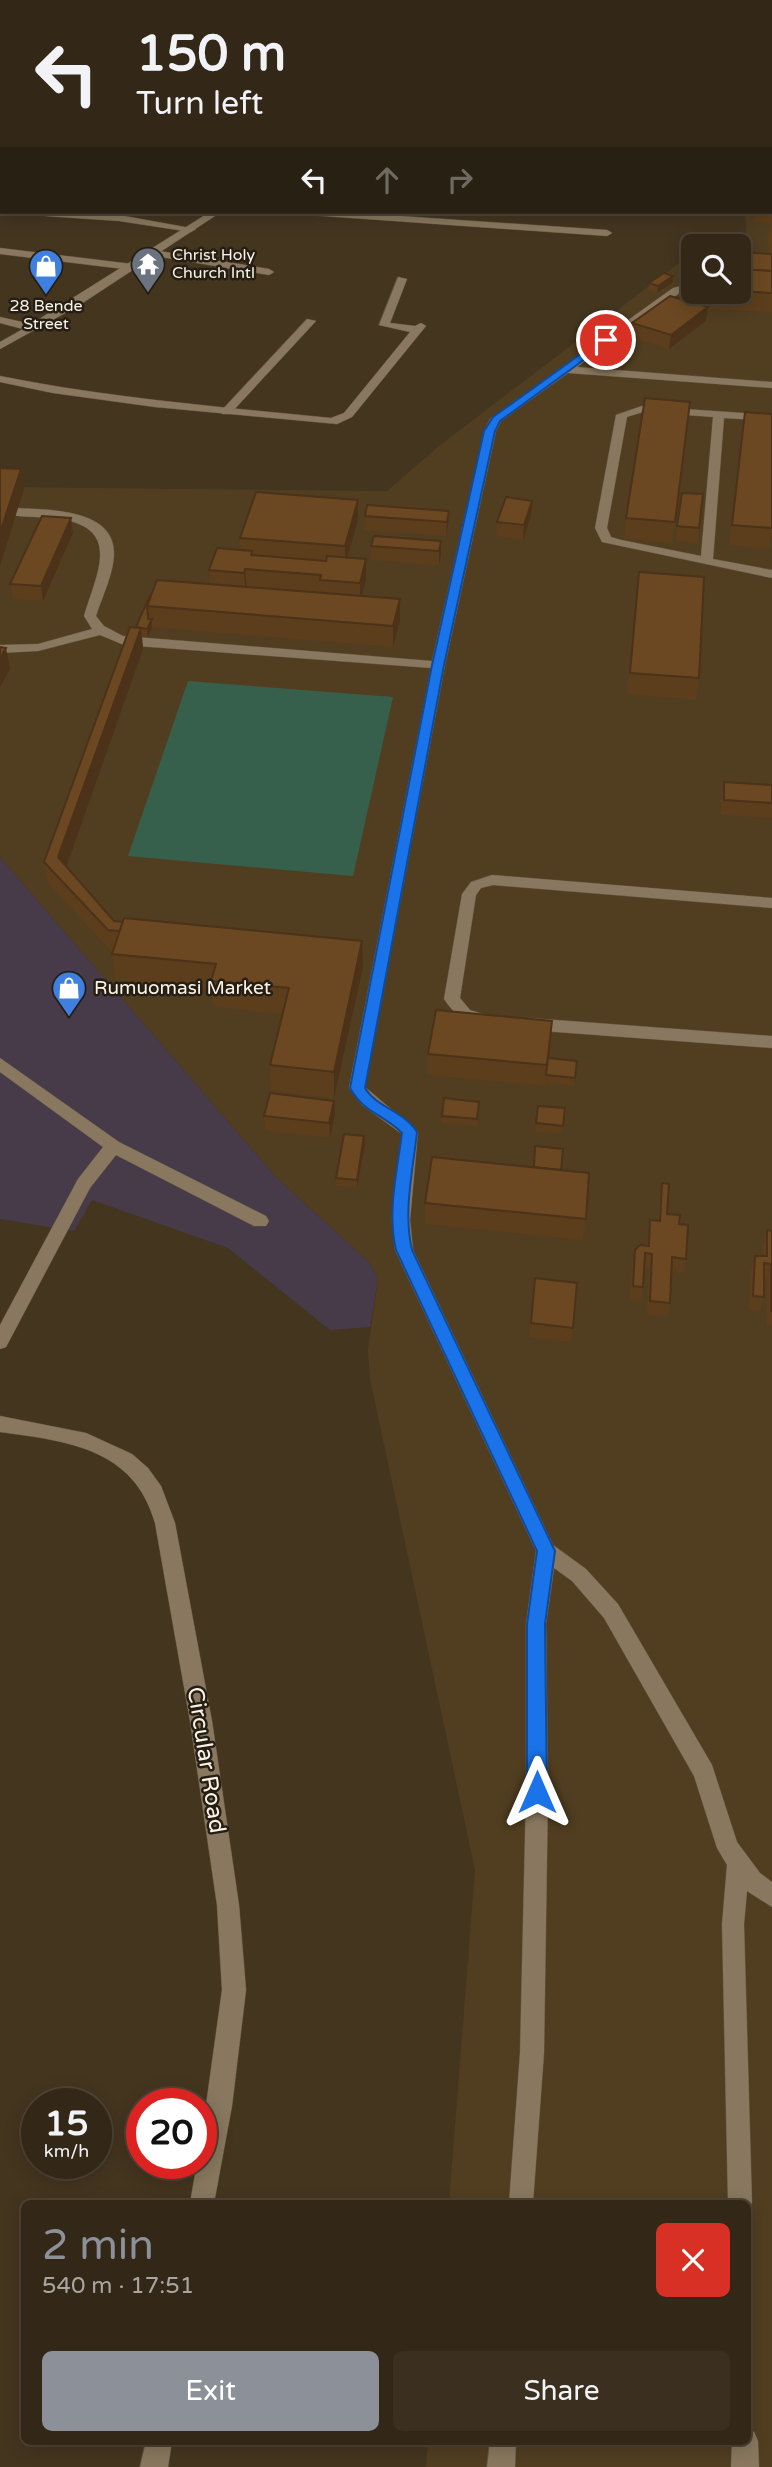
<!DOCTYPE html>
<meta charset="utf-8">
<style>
:root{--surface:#332817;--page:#3b3020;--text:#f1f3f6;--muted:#a9a6a1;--line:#4e4436;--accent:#8c9099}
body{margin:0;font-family:"Varela Round",sans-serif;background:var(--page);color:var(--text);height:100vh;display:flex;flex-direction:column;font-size:26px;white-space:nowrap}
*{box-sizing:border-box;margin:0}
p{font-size:23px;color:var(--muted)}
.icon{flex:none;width:38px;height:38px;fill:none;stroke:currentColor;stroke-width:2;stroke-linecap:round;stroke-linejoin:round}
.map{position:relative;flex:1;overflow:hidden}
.sheet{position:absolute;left:21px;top:2200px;width:730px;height:245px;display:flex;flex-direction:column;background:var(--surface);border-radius:10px;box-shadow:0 4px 18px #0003,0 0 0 2px var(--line)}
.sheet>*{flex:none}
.banner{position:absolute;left:0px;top:0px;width:774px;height:214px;box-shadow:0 4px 18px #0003,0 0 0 2px var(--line);background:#332817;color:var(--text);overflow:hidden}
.controls{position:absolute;left:681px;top:234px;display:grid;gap:14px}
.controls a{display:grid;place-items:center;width:70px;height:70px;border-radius:10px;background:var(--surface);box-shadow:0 4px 18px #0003,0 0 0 2px var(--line);font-size:35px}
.speed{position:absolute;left:21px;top:2088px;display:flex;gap:14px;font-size:35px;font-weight:700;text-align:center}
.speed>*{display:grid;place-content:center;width:91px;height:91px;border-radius:50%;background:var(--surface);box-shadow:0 4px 18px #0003,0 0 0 2px var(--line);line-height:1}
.speed small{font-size:18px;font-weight:400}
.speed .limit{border:10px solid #d22;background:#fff;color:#111}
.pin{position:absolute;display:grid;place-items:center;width:60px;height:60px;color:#fff;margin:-30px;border:4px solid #fff;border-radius:50%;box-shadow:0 2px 7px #0007}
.me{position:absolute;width:77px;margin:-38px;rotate:0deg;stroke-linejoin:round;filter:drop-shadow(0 0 5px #0008)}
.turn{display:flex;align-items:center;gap:24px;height:147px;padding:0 21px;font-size:32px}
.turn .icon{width:91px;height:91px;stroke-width:2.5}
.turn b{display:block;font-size:49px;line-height:60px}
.lanes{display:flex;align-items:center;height:66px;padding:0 21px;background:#0003;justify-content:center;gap:35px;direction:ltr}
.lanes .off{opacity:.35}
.round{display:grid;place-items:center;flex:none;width:74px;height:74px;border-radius:10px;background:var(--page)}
.headline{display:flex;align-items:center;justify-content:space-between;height:119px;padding:0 21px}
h1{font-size:42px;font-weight:600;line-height:52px;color:var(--accent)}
.action{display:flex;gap:14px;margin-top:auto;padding:14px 21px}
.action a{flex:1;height:80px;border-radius:10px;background:var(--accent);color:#fff;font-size:28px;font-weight:600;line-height:80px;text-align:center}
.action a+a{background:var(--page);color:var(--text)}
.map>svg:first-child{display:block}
</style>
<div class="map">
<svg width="772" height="2467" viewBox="0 0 772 2467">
<rect width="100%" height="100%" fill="#44351f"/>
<path fill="#473a49" d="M0,857L277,1178L370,1263L378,1279L370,1327L330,1330L228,1248L92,1200L74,1231L0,1219Z"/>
<path fill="#513e21" d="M733,0H772V2467H426L428,2441H747V2203H449L475,1870L370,1379L368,1349L378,1279L370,1263L277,1178L0,857V487L387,491L439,446L679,263L693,262V292H738L748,257L745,212H772V2Z"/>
<path fill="#37604c" d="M188,681L393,697L353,876L128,856Z"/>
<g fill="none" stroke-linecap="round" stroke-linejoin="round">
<g stroke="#615440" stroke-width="1">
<g id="lane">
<path d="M265,0H273L264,2Z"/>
<path d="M0,106L2,107V113L0,112Z"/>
<path d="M41,212L119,215L196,229L191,232L119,221L45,216Z"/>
<path d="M0,248L132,264L137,267L132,270L0,254Z"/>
<path d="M153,250L269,269L274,272L269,275L149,255L148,253Z"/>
<path d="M693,283V289L681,292L577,367L772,382V388L568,373L501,421L496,431L445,665L365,1087L418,1132L410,1220L413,1250L553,1545L586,1569L618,1604L712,1765L737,1842L760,1873L772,1882V1907L747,1891L744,1924L752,2203L747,2212V2203H728L722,1924L727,1865L717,1848L694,1776L604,1618L572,1581L554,1568L546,1624L548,1792L544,2053L533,2203H509L520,2053L526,1792V1624L536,1551L395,1250L392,1220L402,1134L362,1105L349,1088L431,668L124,645L100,635L38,651L0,653V645L38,644L92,629L84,616C96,574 123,529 60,519C44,516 28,518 12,515L10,512L16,508C47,510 114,508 114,553C114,573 102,597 96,616L104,626L123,636L432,661L484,431L490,419L673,288Z"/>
<path d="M307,319L316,321L230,414H222V410Z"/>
<path d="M642,406L772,415V421L724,418L713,559L772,570V578L602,542L595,528L616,415ZM643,412L713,417L701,556L621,540L611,537L607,528L627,417Z"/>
<path d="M492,875L772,898V908L493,885L481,888L476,895L460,998L470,1010L489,1016L491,1020L489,1024C469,1029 454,1014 444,999L462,894L471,882Z"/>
<path d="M529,1018L772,1036V1048L529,1030L521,1024Z"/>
<path d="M747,2429L754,2432L758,2441L759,2467H731L732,2441H747Z"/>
<path d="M490,2441H516L515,2467H487Z"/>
</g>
</g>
<g stroke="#615440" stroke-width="1">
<g id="street">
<path d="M576,0H585L575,2Z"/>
<path d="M713,0H721L722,2H714Z"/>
<rect x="0" y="159" width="2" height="6"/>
<path d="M210,212H221L78,306L0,349V342L23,329L0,323V317L31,324Z"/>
<path d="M304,212H341L607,230L612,233L607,236L309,215Z"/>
<path d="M398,277L407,279L390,323L415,326L421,323L426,326L352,417L337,424L155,407L53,393L0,382V376C109,398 221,407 331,418L344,413L410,332L379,325Z"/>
<path d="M0,1058L119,1142L266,1216L269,1221L266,1226H254L116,1155L90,1188L6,1347L0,1349V1325L78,1179L103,1147L0,1072Z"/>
<path d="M0,1416L86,1433L132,1454L148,1468L161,1486L175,1523L212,1721L239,1905L246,1990L232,2106L214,2203H190L197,2163H201V2141L222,1990L217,1905L190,1721L155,1523C134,1448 67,1441 0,1432Z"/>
<path d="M146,2441H172L168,2467H140Z"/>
</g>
</g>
<g stroke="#615440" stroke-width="1">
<g id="primary">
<path d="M31,0H39L30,2Z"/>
<path d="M52,0H61L51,2Z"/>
<path d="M0,34H2L0,39Z"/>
<path d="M0,54H2L0,61Z"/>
</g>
</g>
<use href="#lane" fill="#89785f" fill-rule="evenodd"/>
<use href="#street" fill="#89785f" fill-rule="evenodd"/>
<use href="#primary" fill="#ca8e8a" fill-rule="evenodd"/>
</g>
<g fill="#5c3e1d">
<path d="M749,0H772V2Z"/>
<path d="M772,93V312L708,309L706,321L669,349L631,337L632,323L708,307V292H738V252L769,254L770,246H769L768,240L771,224L755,223V212H772Z"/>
<rect x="682" y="265" width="11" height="15"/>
<path d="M649,283H672L657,293L648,290Z"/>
<path d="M690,402L672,543L624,539L626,518Z"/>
<path d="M745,412L772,414V532L769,549L729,545Z"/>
<path d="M682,493L703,494L697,543L676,541Z"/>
<path d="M358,500V520L348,558L366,580L362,596L400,599V620L393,647L152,627L148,637L142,636L143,649L66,866L114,921L362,941L363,967L334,1098L271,1091L270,1065L282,1014L214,1007L212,990L116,980L112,954L113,951H111L48,883L44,862L150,595L210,584L209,570L241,550L240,538Z"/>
<path d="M532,501L531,515L523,540L496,536L497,522Z"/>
<path d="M449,511L448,525L446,536L365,530V516Z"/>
<path d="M71,518L73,533L43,601L13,599L10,584Z"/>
<path d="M441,541V556L439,565L371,560V546Z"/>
<path d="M639,572L699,678L696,700L627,694Z"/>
<path d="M724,782L772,785V818L721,815V797Z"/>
<path d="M428,1054L548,1058L577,1061L574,1086L546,1083V1080L545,1086L428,1075Z"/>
<path d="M479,1102L477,1126L442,1123V1116Z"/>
<path d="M538,1106L565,1108L562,1134L535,1131Z"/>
<path d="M335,1115L330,1138L265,1131L264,1116Z"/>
<path d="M364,1136L365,1144L357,1187L336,1186V1178Z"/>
<path d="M561,1170L586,1219L583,1240L425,1224V1203Z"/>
<path d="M662,1183L667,1214L679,1224L686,1259L683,1273L671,1271L670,1303L667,1317L647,1315L649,1268H644L643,1287L641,1301L630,1300L632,1264L635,1250L647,1246L650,1220L658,1221L659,1197Z"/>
<path d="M767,1230L772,1231V1326L767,1325V1278H764V1297L760,1311L749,1310L751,1270L755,1256H763V1244Z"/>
<path d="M535,1278L573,1328L571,1342L529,1337Z"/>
</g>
<g fill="#4b3218">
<path d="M673,276L672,283L657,293L658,286Z"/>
<path d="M708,307L706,321L669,349L671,335Z"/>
<path d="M21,469L24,489L0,566V533Z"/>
<path d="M358,500V520L345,566V546Z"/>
<path d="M532,501L531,515L523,540L524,525Z"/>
<path d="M449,511L448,525L446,536L447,522Z"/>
<path d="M71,518L73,533L43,601L41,586Z"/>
<path d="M441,541V556L439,565V551Z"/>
<path d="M366,559V580L360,604V583Z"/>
<path d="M245,569L247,590L246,593L244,573Z"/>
<path d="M400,599V620L393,647V626Z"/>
<path d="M152,619V627L148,637L147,629Z"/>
<path d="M141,628L143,649L62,879L58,857Z"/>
<path d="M6,648L10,669L0,687V659Z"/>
<path d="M362,941L363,967L334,1098V1072Z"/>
<path d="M334,1101L335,1115L330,1138L329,1123Z"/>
<path d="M364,1136L365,1144L357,1187V1180Z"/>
</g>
<g fill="#6b4822" stroke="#4b3218" stroke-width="2">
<path d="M738,252L772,254V271L738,269Z"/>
<rect x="682" y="265" width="11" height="8"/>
<path d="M738,269L772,271V293L738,291Z"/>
<path d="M664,273L673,276L658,286L649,283Z"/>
<path d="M670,296L708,307L671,335L632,323Z"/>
<path d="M645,398L690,402L675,522L626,518Z"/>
<path d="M745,412L772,414V528L732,525Z"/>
<path d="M0,468L21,469L0,533Z"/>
<path d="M256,492L358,500L345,546L240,538Z"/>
<path d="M682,493L703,494L699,528L677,526Z"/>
<path d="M506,497L532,501L524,525L497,522Z"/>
<path d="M367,505L449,511L447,522L365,516Z"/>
<path d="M42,516L71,518L41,586L10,584Z"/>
<path d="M374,536L441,541L439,551L371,546Z"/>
<path d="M217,548L252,551L251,555L326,561L327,556L366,559L360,583L320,580L321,575L245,569L244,573L209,570Z"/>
<path d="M639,572L704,577L699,678L630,673Z"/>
<path d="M157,580L400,599L393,626L147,606Z"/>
<path d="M150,595H151L147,606L148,619H152L147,629L136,627Z"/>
<path d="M130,627L141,628L58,857L114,921L123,922L120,931L108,930L44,862Z"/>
<path d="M0,647L6,648L0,659Z"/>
<path d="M724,782L772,785V803L724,800Z"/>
<path d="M124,918L362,941L334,1072L270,1065L289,988L211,981L216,964L112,954Z"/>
<path d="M436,1010L552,1021L547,1065L428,1054Z"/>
<path d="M548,1058L577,1061L575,1078L546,1075Z"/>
<path d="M270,1093L334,1101L329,1123L264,1116Z"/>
<path d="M444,1098L479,1102L477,1119L442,1116Z"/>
<path d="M538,1106L565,1108L563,1126L536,1123Z"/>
<path d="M344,1134L364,1136L357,1180L336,1178Z"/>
<path d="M535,1146L563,1149L561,1170L534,1167Z"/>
<path d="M432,1157L589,1173L586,1219L425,1203Z"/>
<path d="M662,1183L669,1184L667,1214L680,1215L679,1224L688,1225L686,1259L672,1257L670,1303L650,1301L652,1254L645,1253L643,1287L633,1286L635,1250L640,1245L649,1246L650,1220L660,1221Z"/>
<path d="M767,1230L772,1231V1311H771V1264L764,1263V1297L753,1296L755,1256H767Z"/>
<path d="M535,1278L577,1283L573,1328L531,1323Z"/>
</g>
<path fill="#1a73e8" stroke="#114b97" stroke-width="2" d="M603,338L611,340L500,421L495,431L444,665L365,1088C377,1108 404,1111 417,1132C413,1171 403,1211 412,1250L555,1551L545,1624L547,1792L544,1799L537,1802L530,1799L527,1792V1624L537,1551L396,1250C387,1212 397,1172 402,1133C383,1114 364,1113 350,1088L432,665L484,431L493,417Z"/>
<defs>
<g id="temple-pin" transform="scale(1.75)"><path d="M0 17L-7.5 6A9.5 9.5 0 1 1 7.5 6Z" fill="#6b7280" stroke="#251e14"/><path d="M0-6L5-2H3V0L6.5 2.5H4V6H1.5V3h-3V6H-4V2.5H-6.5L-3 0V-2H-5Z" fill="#fff"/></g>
<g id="shop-pin" transform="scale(1.75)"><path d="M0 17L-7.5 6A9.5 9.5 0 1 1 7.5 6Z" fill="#3f7fe0" stroke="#251e14"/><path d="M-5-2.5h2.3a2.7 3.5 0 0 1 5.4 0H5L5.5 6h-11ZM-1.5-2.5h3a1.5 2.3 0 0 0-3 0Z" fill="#fff"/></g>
</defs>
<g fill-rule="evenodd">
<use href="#temple-pin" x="148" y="264"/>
<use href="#shop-pin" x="46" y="266"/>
<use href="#shop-pin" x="69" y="988"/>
</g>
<g text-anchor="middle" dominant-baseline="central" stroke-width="5" stroke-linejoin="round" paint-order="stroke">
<g font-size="16" fill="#fcf3e5" stroke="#251e14" text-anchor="start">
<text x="172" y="255">Christ Holy<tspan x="172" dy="18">Church Intl</tspan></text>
<text x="46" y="306" text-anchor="middle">28 Bende<tspan x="46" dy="18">Street</tspan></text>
</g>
<g font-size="19" fill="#fcf3e5" stroke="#251e14" text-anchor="start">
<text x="94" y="988">Rumuomasi Market</text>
</g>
<g font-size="23" fill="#fcf3e5" stroke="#251e14">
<text transform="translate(206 1760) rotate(81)">Circular Road</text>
</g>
</g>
</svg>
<div class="controls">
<a><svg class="icon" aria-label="search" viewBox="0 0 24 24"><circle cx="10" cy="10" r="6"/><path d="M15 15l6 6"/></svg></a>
</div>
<div class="speed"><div>15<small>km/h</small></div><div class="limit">20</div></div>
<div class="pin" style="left:606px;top:340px;background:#d93025"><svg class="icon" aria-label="arrive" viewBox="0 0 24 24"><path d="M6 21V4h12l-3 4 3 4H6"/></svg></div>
<svg class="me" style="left:537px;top:1792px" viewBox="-20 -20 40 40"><path d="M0-17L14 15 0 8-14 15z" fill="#1a73e8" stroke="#fff" stroke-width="4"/></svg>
<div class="banner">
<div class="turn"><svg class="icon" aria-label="left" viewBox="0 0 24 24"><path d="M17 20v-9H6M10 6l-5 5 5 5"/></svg><div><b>150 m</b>Turn left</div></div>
<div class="lanes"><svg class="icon" aria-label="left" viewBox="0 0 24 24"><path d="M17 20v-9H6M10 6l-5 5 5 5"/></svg><svg class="icon off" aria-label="ahead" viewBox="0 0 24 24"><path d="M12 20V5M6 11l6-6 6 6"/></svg><svg class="icon off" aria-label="right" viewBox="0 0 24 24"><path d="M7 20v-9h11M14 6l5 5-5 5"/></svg></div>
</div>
<section class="sheet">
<div class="headline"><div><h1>2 min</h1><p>540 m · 17:51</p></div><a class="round" style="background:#d93025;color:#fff"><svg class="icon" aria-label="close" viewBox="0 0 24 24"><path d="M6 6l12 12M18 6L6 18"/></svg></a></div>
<div class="action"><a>Exit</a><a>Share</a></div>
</section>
</div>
